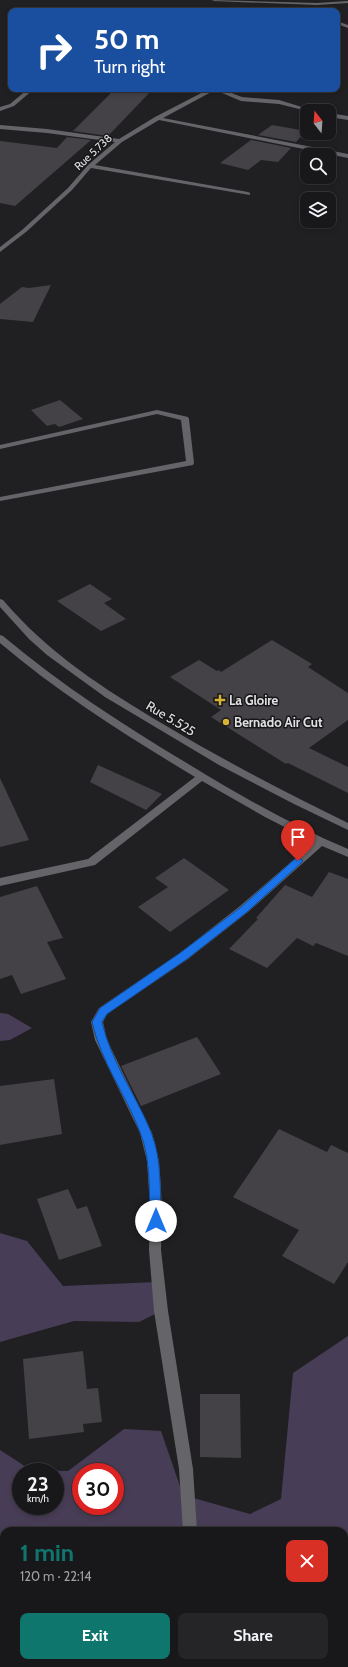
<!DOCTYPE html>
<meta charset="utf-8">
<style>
:root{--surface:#18171a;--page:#252427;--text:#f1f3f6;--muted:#9f9fa2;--line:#363639;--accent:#0f766e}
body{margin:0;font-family:Cabin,sans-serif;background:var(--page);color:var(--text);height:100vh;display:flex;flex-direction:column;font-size:15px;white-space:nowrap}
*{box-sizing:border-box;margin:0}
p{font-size:13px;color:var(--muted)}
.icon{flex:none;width:22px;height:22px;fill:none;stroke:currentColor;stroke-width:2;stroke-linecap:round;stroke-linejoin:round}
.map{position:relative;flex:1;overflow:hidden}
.side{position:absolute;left:0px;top:1527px;width:348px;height:140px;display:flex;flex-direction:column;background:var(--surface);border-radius:12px 12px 0 0;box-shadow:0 2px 6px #0003,0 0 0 1px var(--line)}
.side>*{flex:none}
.guide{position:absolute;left:8px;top:8px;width:332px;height:84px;border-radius:8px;box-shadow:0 2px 6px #0003,0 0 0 1px var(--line);background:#1a4fa0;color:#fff;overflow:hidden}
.needle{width:26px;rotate:343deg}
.fabs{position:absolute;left:300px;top:104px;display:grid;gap:8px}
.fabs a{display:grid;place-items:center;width:36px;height:36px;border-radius:8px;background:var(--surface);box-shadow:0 2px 6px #0003,0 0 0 1px var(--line);font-size:20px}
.speed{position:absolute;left:12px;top:1463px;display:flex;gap:8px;font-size:20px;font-weight:700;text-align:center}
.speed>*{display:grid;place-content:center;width:52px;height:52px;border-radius:50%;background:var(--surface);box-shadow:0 2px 6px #0003,0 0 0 1px var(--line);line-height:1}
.speed small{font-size:10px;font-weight:400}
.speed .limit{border:6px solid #d22;background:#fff;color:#111}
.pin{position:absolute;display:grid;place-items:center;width:34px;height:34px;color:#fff;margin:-41px -17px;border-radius:50% 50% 50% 0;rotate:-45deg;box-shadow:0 0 4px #0007}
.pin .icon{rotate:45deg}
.me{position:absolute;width:44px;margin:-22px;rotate:0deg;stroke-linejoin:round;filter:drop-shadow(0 0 3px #0008)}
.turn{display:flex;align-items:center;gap:14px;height:84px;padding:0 20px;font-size:18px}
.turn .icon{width:52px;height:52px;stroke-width:2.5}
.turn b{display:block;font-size:28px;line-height:34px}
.round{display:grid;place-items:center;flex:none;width:42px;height:42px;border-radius:8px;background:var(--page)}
.headline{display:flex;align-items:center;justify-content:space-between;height:68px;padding:0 20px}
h1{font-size:24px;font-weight:800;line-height:30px;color:var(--accent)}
.button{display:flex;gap:8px;margin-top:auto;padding:8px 20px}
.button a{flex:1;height:46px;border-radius:8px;background:var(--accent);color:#fff;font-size:16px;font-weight:800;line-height:46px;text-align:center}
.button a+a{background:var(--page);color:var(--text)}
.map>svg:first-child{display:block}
</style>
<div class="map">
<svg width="348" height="1667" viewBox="0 0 348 1667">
<rect width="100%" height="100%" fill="#201f22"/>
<g fill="#483d56" fill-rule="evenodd">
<path d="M0,1013L8,1014L32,1028L10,1040L0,1041Z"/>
<path d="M0,1233L27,1241L63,1286L157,1282L161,1311L139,1322L74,1321L0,1342Z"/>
<path d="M348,1336V1667H0V1450L31,1470L68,1471L124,1429L161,1431L183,1495L250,1514L281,1499L293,1373ZM21,1472H55V1506H21ZM81,1472H115V1506H81ZM4,1531H344V1663H4Z"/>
</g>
<g fill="#444246">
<path d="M115,89H153L108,136L73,131Z"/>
<path d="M272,125L306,131L296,142L258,135Z"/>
<path d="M67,137L91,140L15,206L0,203V141L57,148Z"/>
<path d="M251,140L291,148L278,162L261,160L248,170L220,163Z"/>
<path d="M51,285L33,322L0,319V304L22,287L29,288Z"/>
<path d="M60,400L83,419L59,427L55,424L47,426L31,410Z"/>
<path d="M90,584L112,599L104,603L126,619L101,631L57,601Z"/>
<path d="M272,640L312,664L308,667L348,693V720L309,748L348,767V793L288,763L286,764L211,717L221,710L170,677L199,660L217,671L219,670L221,672Z"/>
<path d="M98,765L162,794L146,810L90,782Z"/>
<path d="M0,778L29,840L0,847Z"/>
<path d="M184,858L229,890L170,932L138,907L168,887L155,878Z"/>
<path d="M329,872L348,879V956L316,943L313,946L297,938L267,968L229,949L258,919L256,918L285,885L312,897Z"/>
<path d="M37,886L63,938L47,942L66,979L21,994L12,975L0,979V897Z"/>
<path d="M197,1037L221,1074L141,1106L121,1066Z"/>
<path d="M54,1079L62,1134L0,1145V1086Z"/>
<path d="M279,1129L327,1152L331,1145L348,1153V1262L334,1284L282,1256L299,1230L233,1197Z"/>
<path d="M68,1189L77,1209L87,1206L102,1246L59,1260L37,1199Z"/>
<path d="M83,1351L87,1389L98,1388L102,1422L83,1424L84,1432L29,1439L23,1359Z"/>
<path d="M200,1394H240L241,1458L200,1457Z"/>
</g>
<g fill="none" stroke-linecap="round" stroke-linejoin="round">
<g fill="#656468" fill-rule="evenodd">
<path d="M212,0L317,3L348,1V3L317,5L214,1Z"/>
<path d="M337,21L348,25V28L337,24Z"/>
<path d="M28,89H34L14,106L0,111V107L10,104Z"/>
<path d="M209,89H221L242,97L279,100L315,111H307L279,104L241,101L215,90L163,118L348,154V158L159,120L122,142L95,165L248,192L250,193V195L91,168L72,190L26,232L0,252V247L22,230L68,188L88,165L115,142L47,133L0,129V125L47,129L119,139L155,117Z"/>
<path d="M329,113L348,116V120L329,117Z"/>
<path d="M157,410L188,417L189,419L194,463L193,465L0,501V497L186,461L181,420L157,414L0,449V445Z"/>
<path d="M0,599L3,600C48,653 104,689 163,724C223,760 285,792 348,823V830L294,804L219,765L105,697L47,655L29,639L0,607Z"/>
<path d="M0,635L3,636C61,685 125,726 190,765C241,796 293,826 348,849V857L322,846L248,912L188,959L107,1014L103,1022L107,1040L152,1133L159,1161L162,1206L161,1250L168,1311L193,1469L197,1531H183L179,1469L154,1311L149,1250L150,1206L147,1161L140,1133L95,1040L91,1022L99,1008L180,953L240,906L314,842L265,817L202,781L95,865L0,886V878L88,859L195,777C127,736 60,694 0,643Z"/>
<rect x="179" y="1663" width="16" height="4"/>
</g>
</g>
<path fill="#1a73e8" stroke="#114b97" d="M298,858L301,859L303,861L301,863L247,912L187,959L107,1014L102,1022C111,1062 136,1095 151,1132C162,1159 160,1192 161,1221L160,1224L156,1225L151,1224L150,1221C149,1192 151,1159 140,1132C126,1095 101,1062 92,1022L100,1008L180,953L241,907L295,859Z"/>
<g fill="#d8b434" stroke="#171619" stroke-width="1.5">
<path d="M218 694h4v4h4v4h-4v4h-4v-4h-4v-4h4z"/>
<circle cx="226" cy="722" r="4"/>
</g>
<g text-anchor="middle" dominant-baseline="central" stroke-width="3" stroke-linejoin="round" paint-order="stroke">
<g font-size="11" fill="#e1e0e2" stroke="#171619">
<text transform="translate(93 152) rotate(-43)">Rue 5.738</text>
</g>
<g font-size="13" font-weight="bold" fill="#e1e0e2" stroke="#171619" text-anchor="start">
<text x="229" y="700">La Gloire</text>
<text x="234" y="722">Bernado Air Cut</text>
</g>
<g font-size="13" fill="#e1e0e2" stroke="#171619">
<text transform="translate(171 718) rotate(31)">Rue 5.525</text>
</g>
</g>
</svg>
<div class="fabs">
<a><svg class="needle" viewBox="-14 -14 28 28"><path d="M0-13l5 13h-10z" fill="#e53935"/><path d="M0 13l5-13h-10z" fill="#9f9fa2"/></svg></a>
<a><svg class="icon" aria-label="search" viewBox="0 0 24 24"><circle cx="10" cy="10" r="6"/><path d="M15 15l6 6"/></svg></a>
<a><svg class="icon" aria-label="layers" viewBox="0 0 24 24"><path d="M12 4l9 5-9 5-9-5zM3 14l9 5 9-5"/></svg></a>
</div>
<div class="speed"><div>23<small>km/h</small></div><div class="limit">30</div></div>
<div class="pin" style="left:298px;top:861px;background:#d93025"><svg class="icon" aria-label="arrive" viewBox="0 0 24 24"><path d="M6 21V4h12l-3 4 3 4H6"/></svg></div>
<svg class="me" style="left:156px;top:1221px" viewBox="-20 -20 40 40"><circle r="19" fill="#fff"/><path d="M0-13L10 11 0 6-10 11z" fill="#1a73e8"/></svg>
<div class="guide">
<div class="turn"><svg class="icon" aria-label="right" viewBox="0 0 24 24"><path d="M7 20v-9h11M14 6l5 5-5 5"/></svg><div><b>50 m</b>Turn right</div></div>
</div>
<section class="side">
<div class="headline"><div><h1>1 min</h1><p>120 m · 22:14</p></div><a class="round" style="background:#d93025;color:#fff"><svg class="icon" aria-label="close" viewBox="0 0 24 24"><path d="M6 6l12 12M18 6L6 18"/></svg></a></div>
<div class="button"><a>Exit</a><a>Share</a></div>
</section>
</div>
